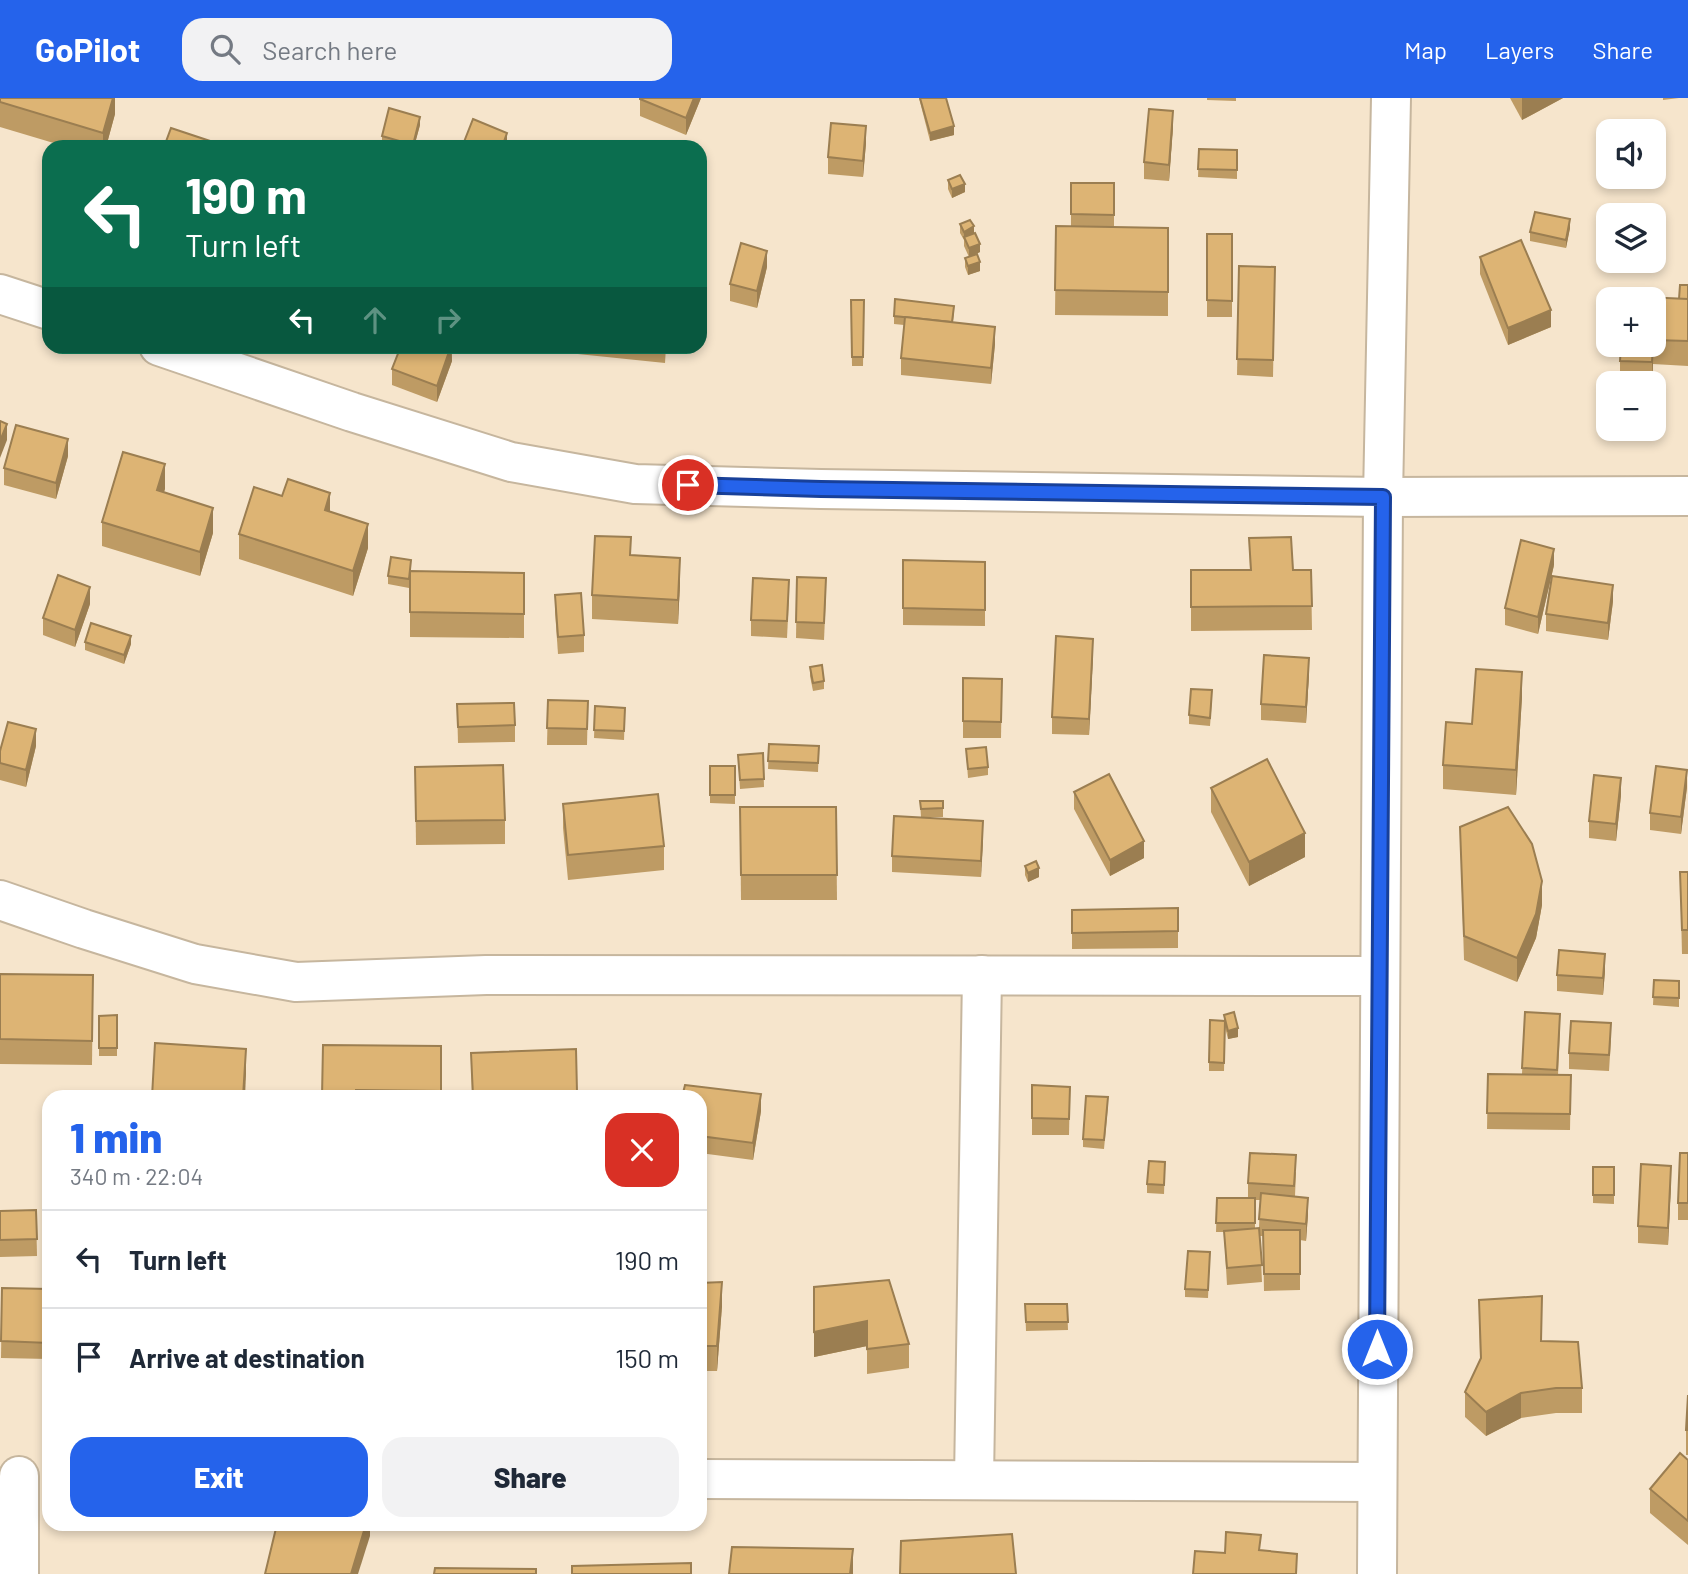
<!DOCTYPE html>
<meta charset="utf-8">
<style>
:root{--surface:#fff;--page:#f2f2f3;--text:#1f2937;--muted:#747a83;--line:#e0e1e3;--accent:#2563eb}
body{margin:0;font-family:Barlow,sans-serif;background:var(--page);color:var(--text);height:100vh;display:flex;flex-direction:column;font-size:26px;white-space:nowrap}
*{box-sizing:border-box;margin:0}
p{font-size:23px;color:var(--muted)}
.icon{flex:none;width:38px;height:38px;fill:none;stroke:currentColor;stroke-width:2;stroke-linecap:round;stroke-linejoin:round}
.map{position:relative;flex:1;overflow:hidden}
.sheet{position:absolute;left:42px;top:992px;width:665px;height:441px;display:flex;flex-direction:column;background:var(--surface);border-radius:21px;box-shadow:0 4px 10px #0003}
.sheet>*{flex:none}
.banner{position:absolute;left:42px;top:42px;width:665px;height:214px;border-radius:21px;box-shadow:0 4px 10px #0003;background:#0b6e4f;color:#fff;overflow:hidden}
.buttons{position:absolute;left:1596px;top:21px;display:grid;gap:14px}
.buttons a{display:grid;place-items:center;width:70px;height:70px;border-radius:14px;background:var(--surface);box-shadow:0 4px 10px #0003;font-size:35px}
.pin{position:absolute;display:grid;place-items:center;width:60px;height:60px;color:#fff;margin:-30px;border:4px solid #fff;border-radius:50%;box-shadow:0 2px 7px #0007}
.me{position:absolute;width:77px;margin:-38px;rotate:0deg;stroke-linejoin:round;filter:drop-shadow(0 0 5px #0008)}
.turn{display:flex;align-items:center;gap:24px;height:147px;padding:0 28px;font-size:32px}
.turn .icon{width:91px;height:91px;stroke-width:2.5}
.turn b{display:block;font-size:49px;line-height:60px}
.lanes{display:flex;align-items:center;height:66px;padding:0 28px;background:#0003;justify-content:center;gap:35px;direction:ltr}
.lanes .off{opacity:.35}
.round{display:grid;place-items:center;flex:none;width:74px;height:74px;border-radius:21px;background:var(--page)}
.head{display:flex;align-items:center;justify-content:space-between;height:119px;padding:0 28px}
h1{font-size:42px;font-weight:800;line-height:52px;color:var(--accent)}
.cta{display:flex;gap:14px;margin-top:auto;padding:14px 28px}
.cta a{flex:1;height:80px;border-radius:21px;background:var(--accent);color:#fff;font-size:28px;font-weight:800;line-height:80px;text-align:center}
.cta a+a{background:var(--page);color:var(--text)}
ul{padding:0;list-style:none}
li{display:flex;align-items:center;gap:21px;height:98px;padding:0 28px;border-top:2px solid var(--line)}
li div{flex:1}
li b{display:block;font-size:26px}
li em{font-style:normal}
header{display:flex;align-items:center;gap:42px;box-sizing:border-box;height:98px;padding:0 35px;background:var(--accent);color:#fff}
header strong{font-size:33px}
nav{display:flex;gap:38px;margin-inline-start:auto;font-size:24px}
.search{width:490px;height:63px;background:var(--page);display:flex;align-items:center;gap:18px;box-sizing:border-box;padding:0 24px;border-radius:21px;color:var(--muted);font-size:26px}
.map>svg:first-child{display:block}
</style>
<header>
<strong>GoPilot</strong>
<div class="search"><svg class="icon" aria-label="search" viewBox="0 0 24 24"><circle cx="10" cy="10" r="6"/><path d="M15 15l6 6"/></svg>Search here</div>
<nav><a>Map</a><a>Layers</a><a>Share</a></nav>
</header>
<div class="map">
<svg width="1688" height="1476" viewBox="0 0 1688 1476">
<rect width="100%" height="100%" fill="#f6e5cc"/>
<g fill="none" stroke-linecap="round" stroke-linejoin="round">
<g stroke="#c6b69e" stroke-width="42">
<g id="minor">
<path d="M0,196L49,212"/>
<path d="M159,248L352,314L511,364L635,386L821,391L1383,399L1688,398"/>
<path d="M0,802L84,831L195,866L296,884L486,877L1380,878"/>
<path d="M700,1381L1377,1384"/>
<path d="M974,1382L982,877"/>
<path d="M19,1476V1378"/>
<path d="M1377,1476L1383,399L1391,0"/>
</g>
</g>
<use href="#minor" stroke="#fff" stroke-width="38"/>
</g>
<g fill="#be9b64" fill-rule="evenodd">
<path d="M0,0H115V16L106,49H67L0,29Z"/>
<path d="M701,0L686,37L640,18V1Z"/>
<path d="M919,0H946L954,37L930,43Z"/>
<path d="M1207,0H1236V3L1207,2Z"/>
<path d="M1510,0H1563L1522,22Z"/>
<path d="M1663,0H1679L1663,2Z"/>
<path d="M420,27L414,49H391L382,47V38Z"/>
<path d="M1173,29L1169,83L1144,81V64Z"/>
<path d="M866,45L863,79L828,76V59Z"/>
<path d="M1199,51L1237,52V81L1198,79Z"/>
<path d="M948,82L965,94L952,100L948,91Z"/>
<path d="M1071,85H1114V129L1168,130V218L1055,217L1056,128H1071Z"/>
<path d="M960,126L974,135L980,154L969,159L964,148V142L960,135Z"/>
<path d="M1570,130L1566,150L1530,143V134Z"/>
<rect x="1207" y="136" width="25" height="83"/>
<path d="M1480,159L1551,229L1508,247L1480,176Z"/>
<path d="M965,160L980,173L968,177L965,169Z"/>
<path d="M1239,168L1275,169L1273,279L1237,277Z"/>
<path d="M767,169L757,210L730,203V186Z"/>
<path d="M1688,187V268L1653,266V285H1620V263L1654,201H1679Z"/>
<path d="M851,202H864L863,268H852Z"/>
<path d="M954,216L953,224L995,246L991,286L901,277V260L904,227L894,226V218Z"/>
<path d="M452,248V263L437,304L392,287V271Z"/>
<path d="M568,248H666L665,265L568,255Z"/>
<path d="M68,358L56,401L4,387V370Z"/>
<path d="M165,391L163,395L213,435L200,478L102,448V424Z"/>
<path d="M330,414L368,450L353,498L239,461V436Z"/>
<path d="M1249,440L1293,472H1311L1312,532L1191,533V472H1250Z"/>
<path d="M631,457L680,485L678,526L592,521V497Z"/>
<path d="M903,462L985,464V528L903,527Z"/>
<path d="M1554,467L1538,536L1505,527V510Z"/>
<path d="M411,473L524,475V540L410,539V480L409,490L388,486V478Z"/>
<path d="M797,479L826,497L824,542L796,540Z"/>
<path d="M555,497L584,537V554L558,556L555,513Z"/>
<path d="M789,499L787,540L751,538V522Z"/>
<path d="M1613,503L1608,542L1546,533V516Z"/>
<path d="M90,506L75,549L43,537V520Z"/>
<path d="M85,544L131,546L124,566L85,552Z"/>
<path d="M1093,557L1089,637L1052,636V619Z"/>
<path d="M810,569L824,583V591L813,593L810,578Z"/>
<path d="M1309,576L1306,625L1261,622V606Z"/>
<path d="M963,580L1002,581L1001,640H963Z"/>
<path d="M1522,599L1516,697L1443,691V667L1472,626Z"/>
<path d="M1212,601L1210,628L1189,626V617Z"/>
<path d="M548,602L588,603L587,647H547Z"/>
<path d="M457,606L515,627V644L458,645Z"/>
<path d="M595,608L625,610L624,642L594,640Z"/>
<path d="M769,646L819,648L818,674L768,671Z"/>
<path d="M36,648L26,689L0,682V653Z"/>
<path d="M966,651L988,669V677L968,680Z"/>
<path d="M763,655L764,689L740,691L738,657Z"/>
<path d="M710,668H735V706L710,705Z"/>
<path d="M415,669L505,722V746L416,747Z"/>
<path d="M1687,689L1681,736L1650,732V715Z"/>
<path d="M1211,690L1305,759L1249,788L1211,714Z"/>
<path d="M1074,694L1144,760L1110,778L1074,711Z"/>
<path d="M1621,697L1616,743L1589,740V723Z"/>
<path d="M920,703H943V719H921Z"/>
<path d="M563,706L664,748V772L568,782L563,730Z"/>
<path d="M740,709H836L837,802H741Z"/>
<path d="M1460,729L1542,807L1536,840L1517,884L1464,862Z"/>
<path d="M983,739L981,779L892,774V758Z"/>
<path d="M1025,768L1039,779L1028,784L1025,777Z"/>
<path d="M1680,774H1688V856H1682Z"/>
<path d="M1178,810V850L1072,851V812Z"/>
<path d="M1605,873L1603,897L1557,893V877Z"/>
<path d="M0,876L93,877L92,967L0,966Z"/>
<path d="M1654,882L1679,883V909L1653,907Z"/>
<path d="M1525,914L1560,933L1558,977H1571L1570,1032L1487,1031L1488,976H1522Z"/>
<path d="M117,917V958H99V918Z"/>
<path d="M1224,917L1238,939L1228,941L1225,929L1224,973H1209V964L1224,923Z"/>
<path d="M1611,942L1609,973L1569,971V955Z"/>
<path d="M441,948V999H322Z"/>
<path d="M576,951L577,999H472L471,955Z"/>
<path d="M1032,987L1070,989L1069,1037H1032Z"/>
<path d="M700,999L761,1013L753,1062L700,1055Z"/>
<path d="M1108,1008L1104,1051L1083,1049V1041Z"/>
<path d="M1688,1055V1122H1678V1105Z"/>
<path d="M1165,1064L1164,1096L1147,1095V1086Z"/>
<path d="M1593,1069H1614V1106L1593,1105Z"/>
<path d="M1296,1074L1295,1098L1308,1116L1306,1143L1300,1142V1192L1264,1193L1263,1138H1260L1262,1184L1227,1187L1224,1134H1216L1217,1100H1248V1085ZM1255,1102H1260L1259,1130H1255Z"/>
<path d="M1671,1084L1668,1147L1638,1145V1128Z"/>
<path d="M36,1112L37,1158L0,1159V1113Z"/>
<path d="M1210,1154L1208,1200L1185,1199V1191Z"/>
<path d="M700,1185L722,1208L717,1273H700Z"/>
<path d="M814,1189L909,1246V1270L867,1276V1248L814,1259Z"/>
<path d="M2,1190L49,1191V1261L1,1260Z"/>
<path d="M1479,1202L1541,1243L1582,1290V1315H1556L1521,1320L1486,1338L1465,1319V1294L1480,1261Z"/>
<path d="M1025,1206H1067L1068,1232L1026,1233Z"/>
<path d="M1688,1297V1357H1686V1332Z"/>
<path d="M1688,1362V1447L1650,1415V1391Z"/>
</g>
<g fill="#9b7e51">
<path d="M113,0H115V16L106,49H103V35Z"/>
<path d="M694,0H701L686,37V20Z"/>
<path d="M1522,0H1563L1522,22Z"/>
<path d="M1173,13V29L1169,83V67Z"/>
<path d="M420,19V27L414,49H413Z"/>
<path d="M866,28V45L863,79V63Z"/>
<path d="M954,28V37L930,43V35Z"/>
<path d="M507,35V49H502Z"/>
<path d="M965,86V94L952,100V91Z"/>
<path d="M1570,121V130L1566,150V142Z"/>
<path d="M974,128V137L964,140V134Z"/>
<path d="M980,146V154L969,159V150Z"/>
<path d="M767,153V169L757,210V193Z"/>
<path d="M980,164V173L968,177V168Z"/>
<path d="M1551,212V229L1508,247V230Z"/>
<path d="M995,229V246L991,286V270Z"/>
<path d="M1653,247V266L1652,285V264Z"/>
<path d="M451,248L452,263L437,304V288Z"/>
<path d="M7,326V342L0,360V343Z"/>
<path d="M68,341V358L56,401V385Z"/>
<path d="M165,366V391L157,417V392Z"/>
<path d="M330,395V419L325,412Z"/>
<path d="M213,410V435L200,478V454Z"/>
<path d="M368,426V450L353,498V473Z"/>
<path d="M1554,451V467L1538,536V519Z"/>
<path d="M680,460V485L678,526V502Z"/>
<path d="M1613,487V503L1608,542V525Z"/>
<path d="M90,489V506L75,549V532Z"/>
<path d="M131,538V546L124,566V557Z"/>
<path d="M1093,541V557L1089,637V621Z"/>
<path d="M1309,560V576L1306,625V609Z"/>
<path d="M1522,574V599L1516,697V672Z"/>
<path d="M36,631V648L26,689V672Z"/>
<path d="M1687,672V689L1681,736V719Z"/>
<path d="M1621,680V697L1616,743V726Z"/>
<path d="M983,723V739L981,779V763Z"/>
<path d="M1305,735V759L1249,788V764Z"/>
<path d="M1144,743V760L1110,778V762Z"/>
<path d="M1039,770V779L1028,784V775Z"/>
<path d="M1542,783V807L1536,840L1517,884V860Z"/>
<path d="M1605,856V873L1603,897V880Z"/>
<path d="M1238,930V939L1228,941V933Z"/>
<path d="M246,951V976L245,999H243Z"/>
<path d="M761,996V1013L753,1062V1045Z"/>
<path d="M1671,1068V1084L1668,1147V1130Z"/>
<path d="M1308,1100V1116L1306,1143V1126Z"/>
<path d="M722,1184V1208L717,1273V1248Z"/>
<path d="M867,1223V1248L814,1259V1234Z"/>
<path d="M1521,1295V1320L1486,1338V1314Z"/>
<path d="M366,1426H370V1438L358,1476H351Z"/>
<path d="M853,1451V1476H850Z"/>
</g>
<g fill="#ddb474" stroke="#9b7e51" stroke-width="2">
<path d="M0,0H113L103,35L0,4Z"/>
<path d="M640,0H694L686,20L640,1Z"/>
<path d="M920,0H946L954,28L930,35Z"/>
<path d="M389,10L420,19L413,47L382,38Z"/>
<path d="M1149,11L1173,13L1169,67L1144,64Z"/>
<path d="M473,21L507,35L502,49H462Z"/>
<path d="M831,25L866,28L863,63L828,59Z"/>
<path d="M171,30L219,46L218,49H164Z"/>
<path d="M1199,51L1237,52V72L1198,71Z"/>
<path d="M960,77L965,86L952,91L948,82Z"/>
<path d="M1071,85H1114V117L1071,116Z"/>
<path d="M1535,114L1570,121L1566,142L1530,134Z"/>
<path d="M970,122L974,128L964,134L960,126Z"/>
<path d="M1056,128L1168,130V194L1055,192Z"/>
<path d="M975,135L980,146L969,150L964,139Z"/>
<path d="M1207,136H1232V203L1207,202Z"/>
<path d="M1521,142L1551,212L1508,230L1480,159Z"/>
<path d="M741,145L767,153L757,193L730,186Z"/>
<path d="M977,156L980,164L968,168L965,160Z"/>
<path d="M1239,168L1275,169L1273,262L1237,261Z"/>
<path d="M1680,187H1688V201H1679Z"/>
<path d="M1623,198L1688,201V243L1654,242V201H1622Z"/>
<path d="M895,201L954,208L952,224L894,218Z"/>
<path d="M851,202H864L863,259H852Z"/>
<path d="M905,219L995,229L991,270L901,260Z"/>
<path d="M1621,247H1653L1652,264L1620,263Z"/>
<path d="M401,248H451L437,288L392,271Z"/>
<path d="M0,323L7,326L0,343Z"/>
<path d="M16,327L68,341L56,385L4,370Z"/>
<path d="M123,354L165,366L157,392L213,410L200,454L102,424Z"/>
<path d="M288,381L330,395L325,412L368,426L353,473L239,436L254,389L282,398Z"/>
<path d="M595,438L631,439L630,457L680,460L678,502L592,497Z"/>
<path d="M1291,439L1293,472H1311L1312,508L1191,509V472H1251L1249,440Z"/>
<path d="M1521,442L1554,451L1538,519L1505,510Z"/>
<path d="M391,459L411,462L409,481L388,478Z"/>
<path d="M903,462L985,464V512L903,510Z"/>
<path d="M410,473L524,475V516L410,514Z"/>
<path d="M58,477L90,489L75,532L43,520Z"/>
<path d="M1552,478L1613,487L1608,525L1546,516Z"/>
<path d="M797,479L826,480L824,525L796,524Z"/>
<path d="M753,480L789,482L787,523L751,522Z"/>
<path d="M581,495L584,537L558,539L555,497Z"/>
<path d="M91,525L131,538L124,557L85,544Z"/>
<path d="M1056,538L1093,541L1089,621L1052,619Z"/>
<path d="M1264,557L1309,560L1306,609L1261,606Z"/>
<path d="M822,567L824,583L813,585L810,569Z"/>
<path d="M1476,571L1522,574L1516,672L1443,667L1446,624L1472,626Z"/>
<path d="M963,580L1002,581L1001,624L963,623Z"/>
<path d="M1191,591L1212,592L1210,620L1189,617Z"/>
<path d="M548,602L588,603L587,631L547,630Z"/>
<path d="M514,605L515,627L458,629L457,606Z"/>
<path d="M595,608L625,610L624,633L594,632Z"/>
<path d="M8,624L36,631L26,672L0,665V653Z"/>
<path d="M769,646L819,648L818,665L768,663Z"/>
<path d="M986,649L988,669L968,671L966,651Z"/>
<path d="M763,655L764,681L740,682L738,657Z"/>
<path d="M1267,661L1305,735L1249,764L1211,690Z"/>
<path d="M503,667L505,722L416,723L415,669Z"/>
<rect x="710" y="668" width="25" height="29"/>
<path d="M1656,668L1687,672L1681,719L1650,715Z"/>
<path d="M1109,676L1144,743L1110,762L1074,694Z"/>
<path d="M1594,677L1621,680L1616,726L1589,723Z"/>
<path d="M658,696L664,748L568,757L563,706Z"/>
<path d="M920,703H943V710L921,711Z"/>
<path d="M740,709H836L837,777H741Z"/>
<path d="M1508,709L1532,746L1542,783L1536,816L1517,860L1464,838L1460,729Z"/>
<path d="M894,718L983,723L981,763L892,758Z"/>
<path d="M1036,763L1039,770L1028,775L1025,768Z"/>
<path d="M1680,774H1688V832H1682Z"/>
<path d="M1178,810V833L1072,835V812Z"/>
<path d="M1559,852L1605,856L1603,880L1557,877Z"/>
<path d="M0,876L93,877L92,943L0,941Z"/>
<path d="M1654,882L1679,883V900L1653,899Z"/>
<path d="M1234,914L1238,930L1228,933L1224,917Z"/>
<path d="M1525,914L1560,916L1557,972L1522,970Z"/>
<path d="M117,917V950H99V918Z"/>
<path d="M1210,922L1225,923L1224,965L1209,964Z"/>
<path d="M1571,923L1611,925L1609,957L1569,955Z"/>
<path d="M155,945L246,951L243,999H152Z"/>
<path d="M323,947L441,948V993L356,992V999H322Z"/>
<path d="M576,951L577,994L473,998L471,955Z"/>
<path d="M1488,976L1571,977L1570,1016L1487,1015Z"/>
<path d="M685,987L761,996L753,1045L700,1038V999H682Z"/>
<path d="M1032,987L1070,989L1069,1021L1032,1020Z"/>
<path d="M1086,998L1108,999L1104,1042L1083,1041Z"/>
<path d="M1250,1055L1296,1057L1294,1088L1248,1085Z"/>
<path d="M1680,1055H1688V1105H1678Z"/>
<path d="M1149,1063L1165,1064L1164,1087L1147,1086Z"/>
<path d="M1641,1066L1671,1068L1668,1130L1638,1128Z"/>
<rect x="1593" y="1069" width="21" height="28"/>
<path d="M1261,1095L1308,1100L1306,1126L1259,1121Z"/>
<path d="M1217,1100H1255V1125H1216Z"/>
<path d="M36,1112L37,1141L0,1142V1113Z"/>
<path d="M1259,1130L1262,1167L1227,1170L1224,1133Z"/>
<path d="M1263,1132H1300V1176H1264Z"/>
<path d="M1188,1153L1210,1154L1208,1192L1185,1191Z"/>
<path d="M889,1182L909,1246L867,1251V1223L814,1234V1189Z"/>
<path d="M722,1184L717,1248H700V1185Z"/>
<path d="M2,1190L49,1191V1245L1,1243Z"/>
<path d="M1542,1198L1541,1243L1578,1244L1582,1290H1556L1521,1295L1486,1314L1465,1294L1481,1260L1479,1202Z"/>
<path d="M1025,1206H1067L1068,1224H1026Z"/>
<path d="M1688,1297V1332H1686Z"/>
<path d="M1680,1355L1688,1362V1423L1650,1391Z"/>
<path d="M277,1426H366L351,1476H265Z"/>
<path d="M1226,1434L1261,1437L1259,1452L1297,1456L1296,1476H1193L1195,1453L1225,1455Z"/>
<path d="M1012,1436L1016,1476H900L901,1443Z"/>
<path d="M732,1449L853,1451L850,1476H729Z"/>
<path d="M691,1465V1476H572V1468Z"/>
<path d="M435,1470L536,1471V1476H434Z"/>
</g>
<g fill="none" stroke-linecap="round" stroke-linejoin="round">
<g stroke="#184099" stroke-width="18">
<path id="route" d="M688,387L821,391L1383,399L1377,1251"/>
</g>
<use href="#route" stroke="#2563eb" stroke-width="12"/>
</g>
</svg>
<div class="buttons">
<a><svg class="icon" aria-label="sound" viewBox="0 0 24 24"><path d="M4 9h4l5-4v14l-5-4H4zM17 9q2 3 0 6"/></svg></a>
<a><svg class="icon" aria-label="layers" viewBox="0 0 24 24"><path d="M12 4l9 5-9 5-9-5zM3 14l9 5 9-5"/></svg></a>
<a>+</a>
<a>−</a>
</div>
<div class="pin" style="left:688px;top:387px;background:#d93025"><svg class="icon" aria-label="arrive" viewBox="0 0 24 24"><path d="M6 21V4h12l-3 4 3 4H6"/></svg></div>
<svg class="me" style="left:1377px;top:1251px" viewBox="-20 -20 40 40"><circle r="17" fill="#2563eb" stroke="#fff" stroke-width="3"/><path d="M0-11L8 9 0 5-8 9z" fill="#fff"/></svg>
<div class="banner">
<div class="turn"><svg class="icon" aria-label="left" viewBox="0 0 24 24"><path d="M17 20v-9H6M10 6l-5 5 5 5"/></svg><div><b>190 m</b>Turn left</div></div>
<div class="lanes"><svg class="icon" aria-label="left" viewBox="0 0 24 24"><path d="M17 20v-9H6M10 6l-5 5 5 5"/></svg><svg class="icon off" aria-label="ahead" viewBox="0 0 24 24"><path d="M12 20V5M6 11l6-6 6 6"/></svg><svg class="icon off" aria-label="right" viewBox="0 0 24 24"><path d="M7 20v-9h11M14 6l5 5-5 5"/></svg></div>
</div>
<section class="sheet">
<div class="head"><div><h1>1 min</h1><p>340 m · 22:04</p></div><a class="round" style="background:#d93025;color:#fff"><svg class="icon" aria-label="close" viewBox="0 0 24 24"><path d="M6 6l12 12M18 6L6 18"/></svg></a></div>
<ul>
<li><svg class="icon" aria-label="left" viewBox="0 0 24 24"><path d="M17 20v-9H6M10 6l-5 5 5 5"/></svg><div><b>Turn left</b></div><em>190 m</em></li>
<li><svg class="icon" aria-label="arrive" viewBox="0 0 24 24"><path d="M6 21V4h12l-3 4 3 4H6"/></svg><div><b>Arrive at destination</b></div><em>150 m</em></li>
</ul>
<div class="cta"><a>Exit</a><a>Share</a></div>
</section>
</div>
